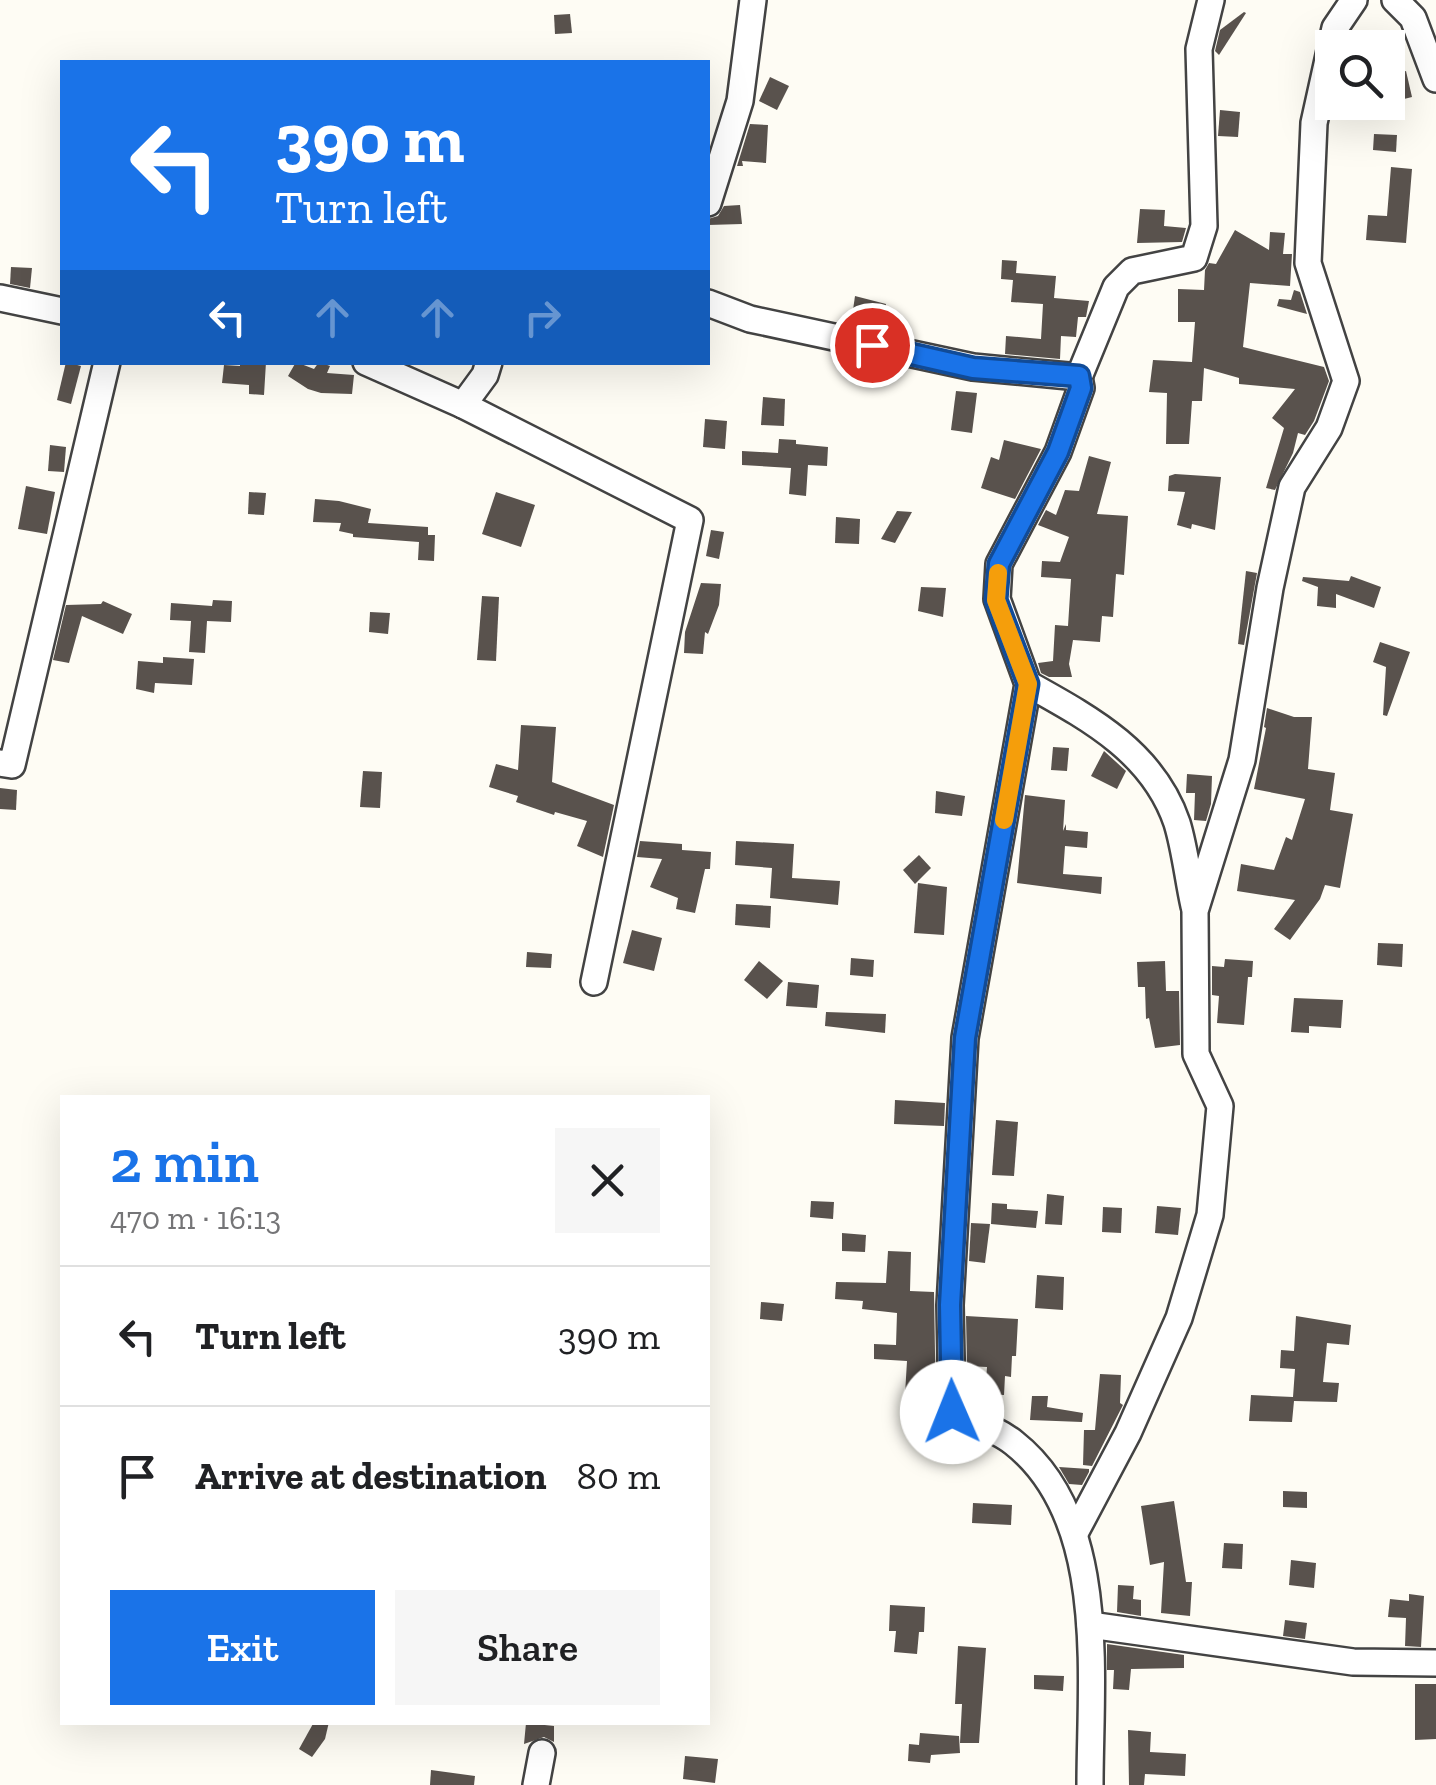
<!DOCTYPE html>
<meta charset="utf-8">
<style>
:root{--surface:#fff;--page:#f6f6f6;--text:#202124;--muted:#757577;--line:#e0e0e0;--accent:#1a73e8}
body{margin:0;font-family:"Zilla Slab",serif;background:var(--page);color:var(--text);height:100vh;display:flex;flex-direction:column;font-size:38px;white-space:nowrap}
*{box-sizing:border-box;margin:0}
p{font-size:32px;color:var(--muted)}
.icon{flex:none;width:55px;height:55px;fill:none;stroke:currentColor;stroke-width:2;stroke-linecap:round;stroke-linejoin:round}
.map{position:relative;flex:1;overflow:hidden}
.sheet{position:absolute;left:60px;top:1095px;width:650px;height:630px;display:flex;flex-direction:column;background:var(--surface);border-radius:0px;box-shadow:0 10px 40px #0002}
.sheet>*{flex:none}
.banner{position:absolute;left:60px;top:60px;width:650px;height:305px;border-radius:0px;box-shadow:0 10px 40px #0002;background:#1a73e8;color:#fff;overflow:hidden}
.buttons{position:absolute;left:1315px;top:30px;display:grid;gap:20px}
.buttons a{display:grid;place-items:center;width:90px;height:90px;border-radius:0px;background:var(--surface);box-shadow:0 10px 40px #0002;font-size:50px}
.pin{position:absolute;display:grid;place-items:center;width:85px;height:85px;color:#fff;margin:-42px;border:5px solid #fff;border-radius:50%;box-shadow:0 2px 10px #0007}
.me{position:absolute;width:110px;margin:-55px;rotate:359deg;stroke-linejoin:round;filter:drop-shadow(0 0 8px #0008)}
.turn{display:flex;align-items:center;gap:35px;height:210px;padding:0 50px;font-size:45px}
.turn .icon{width:130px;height:130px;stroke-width:2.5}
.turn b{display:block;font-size:70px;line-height:85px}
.lanes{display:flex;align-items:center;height:95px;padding:0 50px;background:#0003;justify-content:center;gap:50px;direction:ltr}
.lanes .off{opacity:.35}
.round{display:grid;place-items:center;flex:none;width:105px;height:105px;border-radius:0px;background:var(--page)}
.overview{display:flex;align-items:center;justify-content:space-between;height:170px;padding:0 50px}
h1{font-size:60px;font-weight:600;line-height:75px;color:var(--accent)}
.action{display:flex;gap:20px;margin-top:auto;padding:20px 50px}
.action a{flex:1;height:115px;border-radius:0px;background:var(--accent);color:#fff;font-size:40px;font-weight:600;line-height:115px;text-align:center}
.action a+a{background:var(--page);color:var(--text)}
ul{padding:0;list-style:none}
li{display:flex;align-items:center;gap:30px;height:140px;padding:0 50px;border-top:2px solid var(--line)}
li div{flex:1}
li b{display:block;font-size:38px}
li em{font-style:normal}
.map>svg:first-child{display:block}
</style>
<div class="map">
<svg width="1436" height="1785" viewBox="0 0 1436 1785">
<rect width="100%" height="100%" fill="#fefcf4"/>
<g fill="#59524d">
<path d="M1244,12L1246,13L1219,55L1215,51L1220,30Z"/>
<path d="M570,14L572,33L555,34L554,15Z"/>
<path d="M1406,71L1412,97L1388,103V76Z"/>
<path d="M770,77L789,86L777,110L759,101Z"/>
<path d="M1220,110L1240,112L1238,137L1218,136Z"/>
<path d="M750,124L768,125L766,163L742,161L743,166H737Z"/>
<path d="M1374,134L1397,135L1396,152L1373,150Z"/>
<path d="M1391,167L1412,169L1406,243L1366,240L1368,215L1387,216Z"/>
<path d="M740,205L742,224L708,225V219L718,216L724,206Z"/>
<path d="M1140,209L1165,210L1164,226L1186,228L1182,242L1137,243Z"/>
<path d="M1235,230L1269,250L1270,232L1285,233L1283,254H1292L1290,286L1250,283L1243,347L1324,367L1329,381L1314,421L1305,435L1298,433L1293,453L1275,490L1266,488L1284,428L1272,418L1295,389L1239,384V378L1204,368L1202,401H1192L1189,444H1166L1167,393L1149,392L1153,360L1192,362L1195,322H1178V289L1204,290L1205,270L1209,263L1216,264Z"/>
<path d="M1002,260L1017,261L1016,273L1056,276L1054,298L1089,301L1086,317H1078L1076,337L1061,336L1060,359L1005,354L1006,336L1041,339L1043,304L1011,302L1013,280L1001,279Z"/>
<path d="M11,267L32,268L30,288L10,284Z"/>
<path d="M1294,290L1300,292L1307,314L1277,306L1279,299L1291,300Z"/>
<path d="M855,296L886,304L881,331L851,324Z"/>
<path d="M66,362L81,366L71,404L57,400Z"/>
<path d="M240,362H266L264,395L249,394V385L222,383L224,365L240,366Z"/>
<path d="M296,362L314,369L319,362L330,366L327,373L354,375L352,394L321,393L308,389L288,376Z"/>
<path d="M956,391L977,393L972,433L951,430Z"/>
<path d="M763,397L785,399L784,426L761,425Z"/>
<path d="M705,419L727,421L725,449L703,447Z"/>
<path d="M779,439L796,440V444L828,447L827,466L808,465L806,496L789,494L791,468L742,465V451L778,453Z"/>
<path d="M1004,440L1041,449L1015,499L981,488L991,457L999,460Z"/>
<path d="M50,445L66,447L64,472L48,471Z"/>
<path d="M1089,456L1111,462L1097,514L1128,516L1124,575L1116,574L1113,617L1102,616L1100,642L1073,640L1069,664L1072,677H1049L1041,673L1038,663L1053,661L1055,625L1068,626L1071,579L1041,577L1042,561L1060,562L1069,537L1038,525L1046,510L1056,515L1065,490L1079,491Z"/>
<path d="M1175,474L1221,477L1215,530L1192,524L1191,529L1177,525L1185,492L1168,491L1169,476Z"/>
<path d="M26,486L55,492L47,534L18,529Z"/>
<path d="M249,492L266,493L264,515L248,514Z"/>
<path d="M496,492L535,505L521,547L482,534Z"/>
<path d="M315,499L339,501L371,509L368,523L428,527V535H435L434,561L418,560L419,542L353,537V534L339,531L341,523L313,522Z"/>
<path d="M897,511L912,512L895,543L881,539Z"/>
<path d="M836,517L860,519L859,544L835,543Z"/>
<path d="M711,530L724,532L719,559L706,556Z"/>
<path d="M1246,571L1257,573L1244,645L1238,644Z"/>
<path d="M1351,576L1381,587L1374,608L1336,594V608L1317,606L1318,587L1302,581L1303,577L1349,581Z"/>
<path d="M701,583L721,584L719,605L708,634L705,632L703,654L684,653L685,632Z"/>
<path d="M921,587L946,588L943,617L918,611Z"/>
<path d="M482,596L499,597L496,661L477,660Z"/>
<path d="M213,600L232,601L231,622L207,621L205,653L189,652L191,621L170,620L171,603L212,606Z"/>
<path d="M103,601L132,614L123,634L82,616L69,663L53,660L66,605L101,604Z"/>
<path d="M370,612L390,613L388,634L369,632Z"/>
<path d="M1380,642L1410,652L1387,716L1383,715L1386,667L1373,662Z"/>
<path d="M163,657L194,659L192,685L155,683L154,693L136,689L138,661L163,663Z"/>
<path d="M1267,708L1294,717H1312L1308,769L1335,773L1330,810L1353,814L1340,888L1325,885L1320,899L1290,940L1274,929L1295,900L1237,891L1241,864L1274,870L1286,837L1292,840L1305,799L1254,789L1266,728L1264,727Z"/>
<path d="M521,725L556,727L552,782L614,805L603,857L577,846L587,821L555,812L554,815L516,802L518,796L489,787L496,764L518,770Z"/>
<path d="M1053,747L1069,748L1067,771L1051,770Z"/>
<path d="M1104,751L1126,771L1117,789L1091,776Z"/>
<path d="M363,771L382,772L380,808L360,807Z"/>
<path d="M1187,774L1212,776L1211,804L1206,821L1194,820L1195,793H1186Z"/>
<path d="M0,788L17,790L16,810L0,809Z"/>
<path d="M936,791L965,796L962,816L935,813Z"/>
<path d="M1025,795L1065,800L1063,831L1066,824V830L1088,832L1087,848L1065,846L1063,874L1102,877L1101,894L1017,883Z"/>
<path d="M640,841L682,844V850L711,852L710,869H705L695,913L676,909L678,898L650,887L662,859L637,857Z"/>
<path d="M736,841L794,844L792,878L840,881L838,905L770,898L772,868L735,865Z"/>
<path d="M919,855L931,868L915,884L903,870Z"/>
<path d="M918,883L947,887L944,935L914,933Z"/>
<path d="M736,904L771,906L770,928L735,925Z"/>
<path d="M632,930L662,938L654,971L623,963Z"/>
<path d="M1378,943L1403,944L1402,967L1377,965Z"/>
<path d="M527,952L552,954L551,968L526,967Z"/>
<path d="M851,958L874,960L873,977L850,975Z"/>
<path d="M1225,959L1253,961L1252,977H1248L1244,1025L1217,1023L1219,996L1212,995V966L1224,967Z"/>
<path d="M759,961L783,981L767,999L744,980Z"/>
<path d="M1165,961L1166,991H1179L1180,1045L1155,1048L1149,1018L1146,1019L1145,987H1138L1137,962Z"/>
<path d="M788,982L819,985L817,1008L786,1006Z"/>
<path d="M1294,998L1343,1000L1341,1028L1309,1026V1033L1291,1032Z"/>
<path d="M826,1012L886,1014L885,1033L825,1026Z"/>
<path d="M895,1100L945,1103L944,1126L894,1124Z"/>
<path d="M996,1120L1018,1122L1014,1176L992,1175Z"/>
<path d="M1047,1194L1064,1196L1062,1225L1045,1224Z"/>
<path d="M811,1201L834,1202L833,1219L810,1217Z"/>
<path d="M992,1203L1007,1204V1209L1038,1211L1036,1228L991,1224Z"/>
<path d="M1157,1206L1181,1208L1178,1235L1155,1233Z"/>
<path d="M1103,1207L1122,1208L1121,1233L1102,1232Z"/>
<path d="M971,1223L990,1224L985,1263L969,1261Z"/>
<path d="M842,1233L866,1235L865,1252L842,1251Z"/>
<path d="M888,1251L911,1252L910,1291L934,1292L936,1413L904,1411L907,1361L874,1359V1344L896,1345L897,1313L862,1309L863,1301L835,1299L836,1282L886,1283Z"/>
<path d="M1037,1275L1064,1277L1063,1310L1035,1308Z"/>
<path d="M761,1302L784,1304L782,1321L760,1319Z"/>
<path d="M966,1316L1018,1319L1016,1356H1012L1011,1377L1005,1376L1004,1395L985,1394L987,1367L967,1366Z"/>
<path d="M1296,1316L1351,1325L1349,1345L1327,1343L1323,1382L1339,1383L1337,1402L1294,1401L1292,1422L1249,1421L1251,1395L1293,1397L1295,1369L1280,1368L1281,1350L1294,1351Z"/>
<path d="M1100,1374L1121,1375L1120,1403L1123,1405L1092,1466L1083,1465L1084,1430H1095Z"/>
<path d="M1032,1396H1048L1047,1407L1083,1413L1082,1422L1030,1420Z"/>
<path d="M1059,1467L1089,1469V1472L1082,1485L1069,1484Z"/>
<path d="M1283,1491L1307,1492V1508L1283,1507Z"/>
<path d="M1174,1501L1186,1582H1192L1190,1616L1161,1613L1164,1562L1150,1565L1141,1506Z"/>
<path d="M973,1503L1012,1505L1011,1525L972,1523Z"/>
<path d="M1224,1543L1243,1544L1242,1569L1222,1568Z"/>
<path d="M1291,1560L1316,1563L1314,1588L1289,1585Z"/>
<path d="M1118,1585L1134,1586L1133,1599L1141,1600V1616L1117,1612Z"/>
<path d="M1409,1594L1424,1596L1421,1647L1405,1646L1406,1618L1388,1617L1390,1599L1409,1601Z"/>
<path d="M890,1605L925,1607L924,1632H919L917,1654L894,1652L896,1631H889Z"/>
<path d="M1285,1620L1307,1623L1305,1639L1283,1636Z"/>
<path d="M1107,1644L1184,1655V1668L1131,1669L1129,1690L1113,1689L1114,1670H1107Z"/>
<path d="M958,1646L986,1648L979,1743H960L962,1704H955Z"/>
<path d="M1034,1675L1064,1676L1063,1691L1034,1689Z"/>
<path d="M1415,1684H1436V1739L1415,1740Z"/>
<path d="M314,1722H329L325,1739L312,1757L299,1749Z"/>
<path d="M526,1723L554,1726V1742L544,1737L524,1744Z"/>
<path d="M1128,1730L1151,1732L1150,1752L1186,1754L1185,1776L1145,1774L1144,1785H1129Z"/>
<path d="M920,1733L959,1736L960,1753L931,1755L930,1763L908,1761L909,1744L919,1745Z"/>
<path d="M685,1756L718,1759L715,1783L683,1779Z"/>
<path d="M431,1770L475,1776L474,1785H430Z"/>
</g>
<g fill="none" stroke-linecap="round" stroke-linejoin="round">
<g stroke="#434343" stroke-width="30">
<g id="minor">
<path d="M1395,0L1413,18L1436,79"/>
<path d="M708,203L740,101L753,0"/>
<path d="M0,298L62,311"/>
<path d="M708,303L750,319L973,367L1079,377L1081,388L1058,452L999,564L997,599L1028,684L965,1038L950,1305L952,1412C971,1421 997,1429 1014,1443C1109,1518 1090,1677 1090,1785"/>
<path d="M366,362L463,405L485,375L489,362"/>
<path d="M1079,377L1116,287L1132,271L1194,258L1204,226L1199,49L1211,0"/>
<path d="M463,405L690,520L594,982"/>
<path d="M1028,684C1089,718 1153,752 1177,823C1185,849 1188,879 1194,906"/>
<path d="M0,763L12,765L107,362"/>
<path d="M1075,1533L1128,1433L1179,1318L1210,1215L1220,1106L1196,1054L1195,911L1242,760L1270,588L1292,487L1329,428L1346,381L1308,263L1314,123L1335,28L1354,0"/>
<path d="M1090,1625L1353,1662L1436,1663"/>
<path d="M536,1785L542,1753"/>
</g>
</g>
<use href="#minor" stroke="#fff" stroke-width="25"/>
</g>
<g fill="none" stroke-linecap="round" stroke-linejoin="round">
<g stroke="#114b97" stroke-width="25">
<path id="route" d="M872,345L973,368L1079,376L1081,388L1058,452L999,564L996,600L1028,684L965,1038L950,1305L952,1412"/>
</g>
<use href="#route" stroke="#1a73e8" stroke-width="18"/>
<path stroke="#f59e0b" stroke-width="18" d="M998,573L996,600L1028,684L1004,820"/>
</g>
</svg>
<div class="buttons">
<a><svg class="icon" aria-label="search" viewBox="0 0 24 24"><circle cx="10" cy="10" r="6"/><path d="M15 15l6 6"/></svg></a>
</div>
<div class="pin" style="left:872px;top:345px;background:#d93025"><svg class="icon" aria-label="arrive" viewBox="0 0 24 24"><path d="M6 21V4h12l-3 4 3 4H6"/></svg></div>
<svg class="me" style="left:952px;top:1412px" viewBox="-20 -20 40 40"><circle r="19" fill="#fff"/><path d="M0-13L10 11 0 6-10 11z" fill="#1a73e8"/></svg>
<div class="banner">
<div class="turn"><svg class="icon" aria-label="left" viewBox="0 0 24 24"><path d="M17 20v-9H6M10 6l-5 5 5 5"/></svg><div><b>390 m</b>Turn left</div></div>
<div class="lanes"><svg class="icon" aria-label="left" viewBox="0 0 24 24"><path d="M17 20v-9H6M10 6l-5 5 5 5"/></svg><svg class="icon off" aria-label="ahead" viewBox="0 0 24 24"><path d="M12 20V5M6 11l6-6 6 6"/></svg><svg class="icon off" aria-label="ahead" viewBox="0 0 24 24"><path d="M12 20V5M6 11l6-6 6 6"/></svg><svg class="icon off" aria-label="right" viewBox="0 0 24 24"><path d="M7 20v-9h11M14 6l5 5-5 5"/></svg></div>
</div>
<section class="sheet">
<div class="overview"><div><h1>2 min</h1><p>470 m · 16:13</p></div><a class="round"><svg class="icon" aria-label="close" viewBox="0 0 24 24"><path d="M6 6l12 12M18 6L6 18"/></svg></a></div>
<ul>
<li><svg class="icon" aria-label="left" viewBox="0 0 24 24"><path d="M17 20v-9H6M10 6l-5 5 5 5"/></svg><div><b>Turn left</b></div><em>390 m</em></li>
<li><svg class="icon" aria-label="arrive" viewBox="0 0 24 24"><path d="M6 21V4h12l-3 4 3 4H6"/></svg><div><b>Arrive at destination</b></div><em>80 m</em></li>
</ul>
<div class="action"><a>Exit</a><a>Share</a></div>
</section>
</div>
